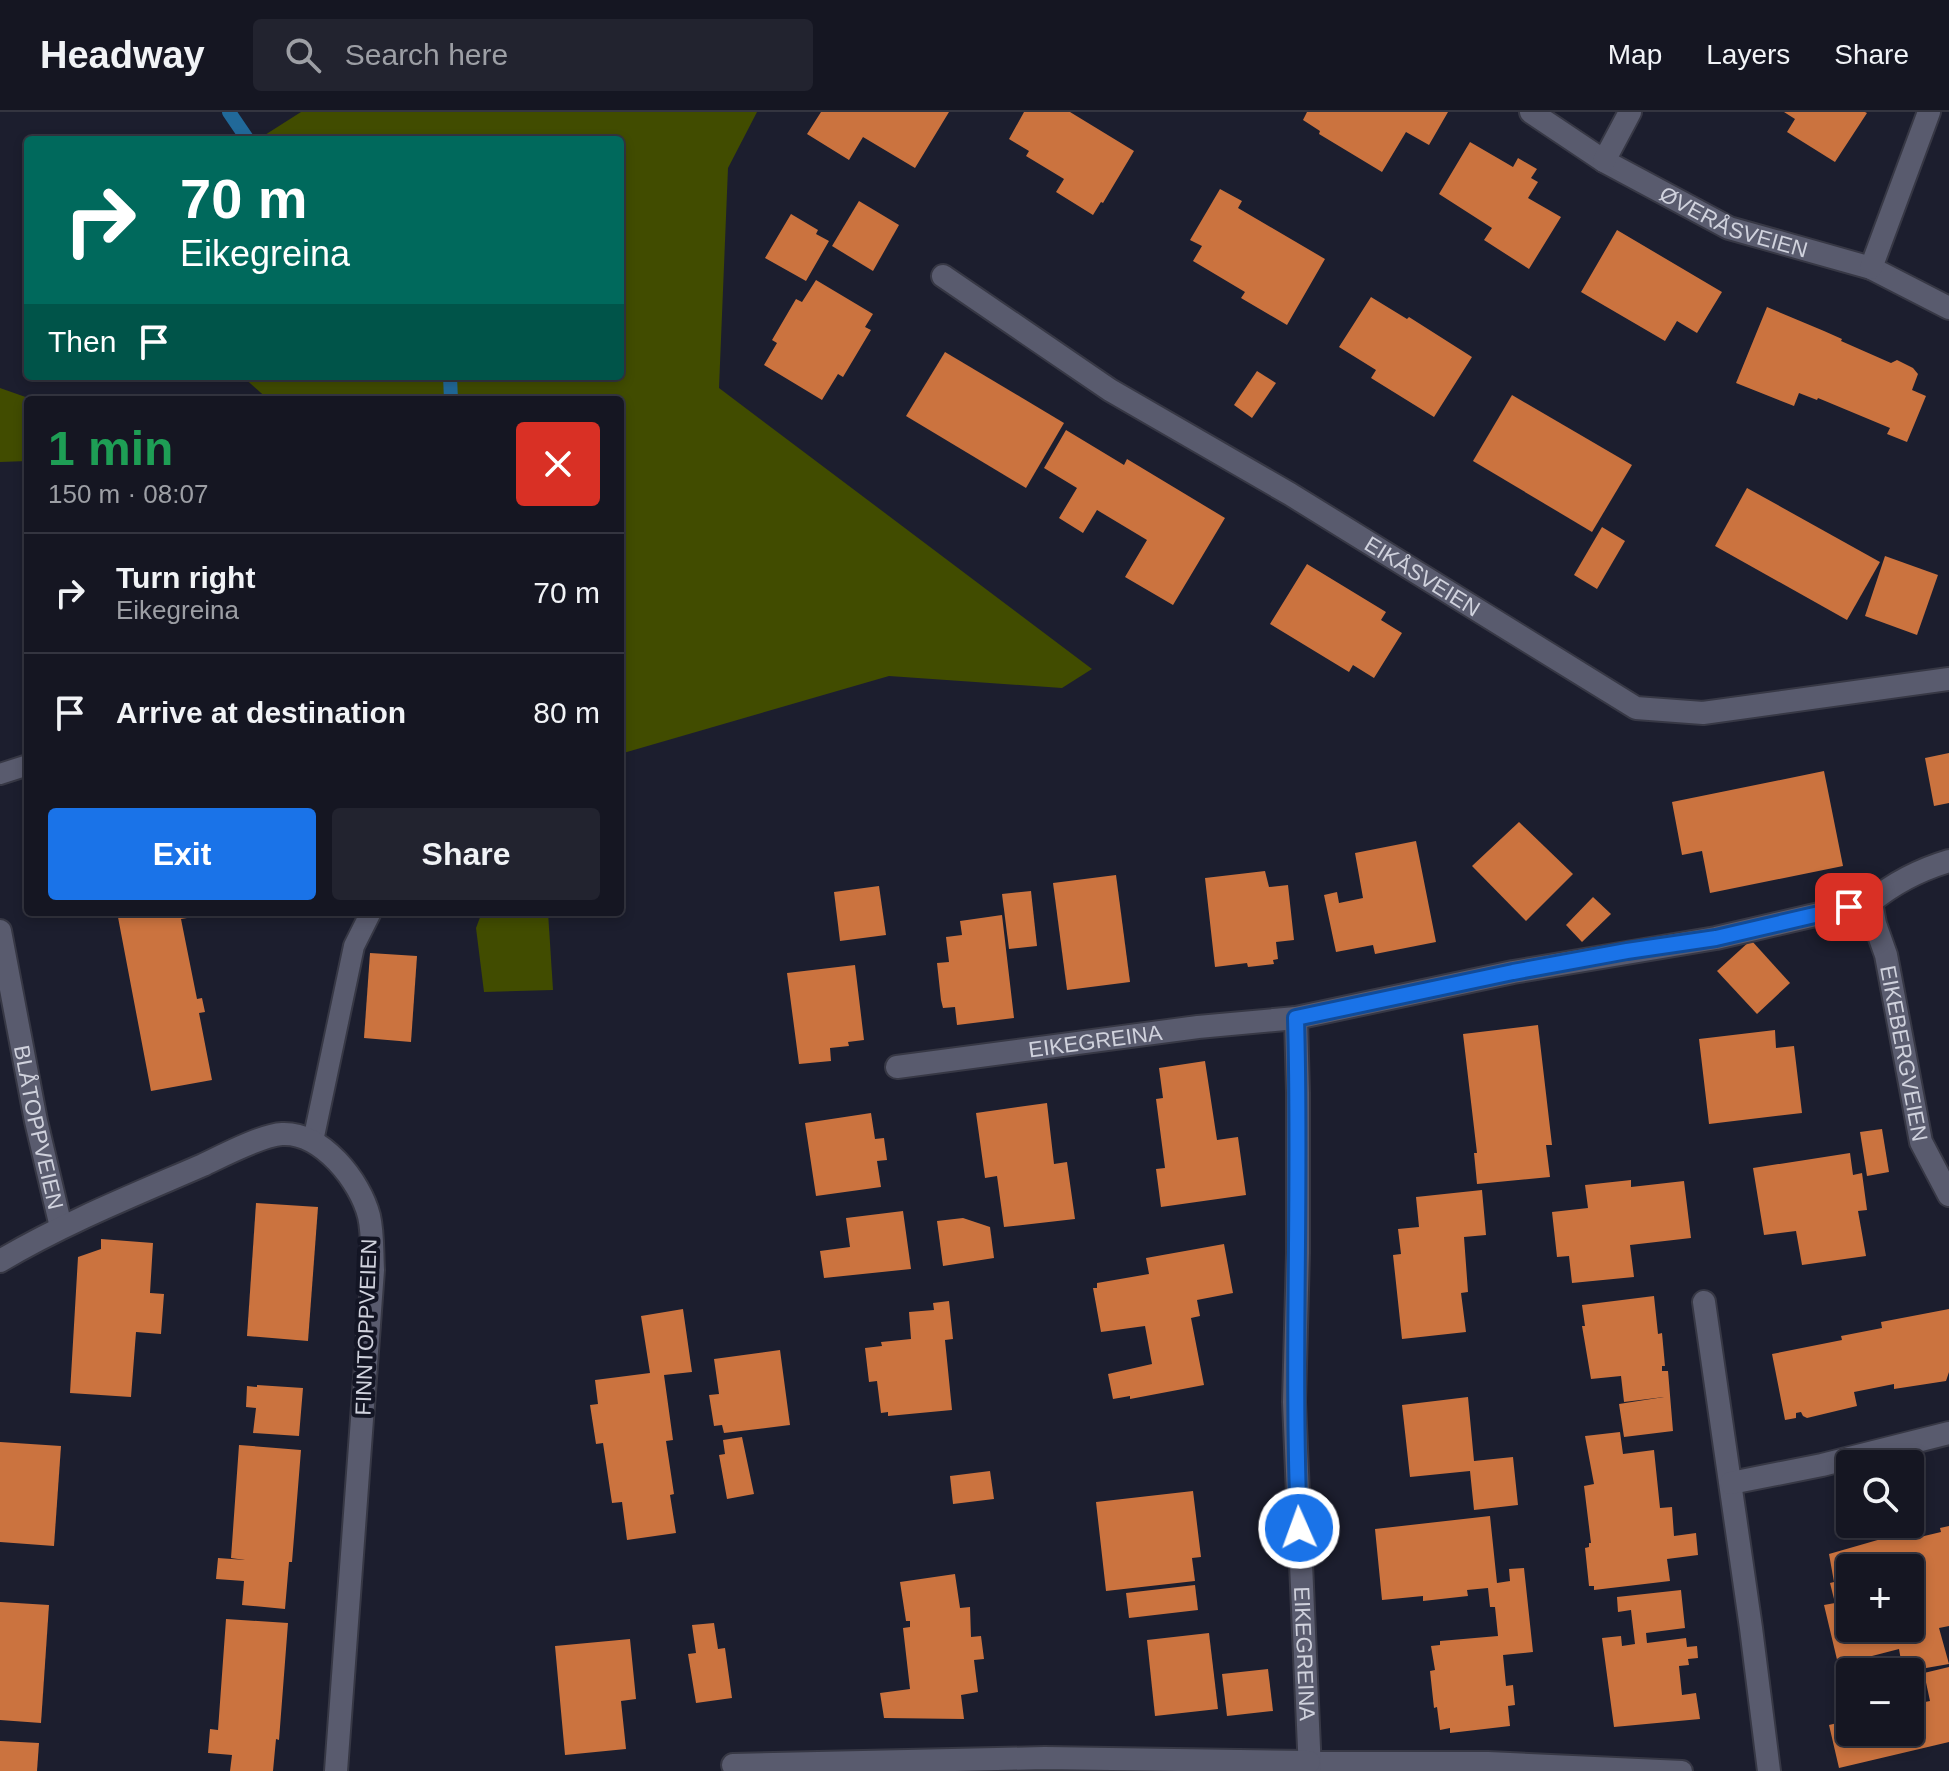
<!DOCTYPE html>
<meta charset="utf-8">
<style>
:root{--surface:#151622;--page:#22232f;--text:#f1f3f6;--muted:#9d9fa5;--line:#343540;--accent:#1a73e8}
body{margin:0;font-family:Arial,sans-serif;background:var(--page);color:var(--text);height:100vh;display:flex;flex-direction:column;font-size:30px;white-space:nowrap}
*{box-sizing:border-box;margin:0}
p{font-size:26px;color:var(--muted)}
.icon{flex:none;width:44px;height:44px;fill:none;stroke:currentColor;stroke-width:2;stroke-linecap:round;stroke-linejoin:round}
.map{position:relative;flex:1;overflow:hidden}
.panel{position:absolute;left:24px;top:284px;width:600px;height:520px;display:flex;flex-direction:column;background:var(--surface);border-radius:8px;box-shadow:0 4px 12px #0003,0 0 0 2px var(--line)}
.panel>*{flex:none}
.hud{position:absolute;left:24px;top:24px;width:600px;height:244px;border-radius:8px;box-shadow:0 4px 12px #0003,0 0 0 2px var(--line);background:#00695c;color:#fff;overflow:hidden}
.controls{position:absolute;left:1836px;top:1338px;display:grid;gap:16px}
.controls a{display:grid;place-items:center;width:88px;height:88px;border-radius:8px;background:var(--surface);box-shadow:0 4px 12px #0003,0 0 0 2px var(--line);font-size:40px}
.pin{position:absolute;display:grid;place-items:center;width:68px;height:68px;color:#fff;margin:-34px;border-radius:16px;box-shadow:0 4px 12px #0006}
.me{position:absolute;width:88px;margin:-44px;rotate:358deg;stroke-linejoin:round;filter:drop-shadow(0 0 6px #0008)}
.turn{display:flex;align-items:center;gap:28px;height:168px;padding:0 24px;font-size:36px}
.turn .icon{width:104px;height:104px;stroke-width:2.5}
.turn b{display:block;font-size:56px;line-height:68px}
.then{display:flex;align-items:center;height:76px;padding:0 24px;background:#0003;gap:16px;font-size:30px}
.round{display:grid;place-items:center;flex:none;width:84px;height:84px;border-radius:8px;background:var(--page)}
.overview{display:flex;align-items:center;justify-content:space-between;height:136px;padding:0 24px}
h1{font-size:48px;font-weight:600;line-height:60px;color:#1e9e55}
.action{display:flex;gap:16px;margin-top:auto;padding:16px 24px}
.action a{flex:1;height:92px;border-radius:8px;background:var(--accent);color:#fff;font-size:32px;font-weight:600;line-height:92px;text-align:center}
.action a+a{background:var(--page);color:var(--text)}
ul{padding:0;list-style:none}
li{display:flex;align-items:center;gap:24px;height:120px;padding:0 24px;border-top:2px solid var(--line)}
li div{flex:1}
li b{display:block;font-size:30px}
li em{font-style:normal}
header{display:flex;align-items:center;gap:48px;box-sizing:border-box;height:112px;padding:0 40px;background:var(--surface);border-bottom:2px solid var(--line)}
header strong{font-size:38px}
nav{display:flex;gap:44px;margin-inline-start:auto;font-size:28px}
.search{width:560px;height:72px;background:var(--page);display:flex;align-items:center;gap:20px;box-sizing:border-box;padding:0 28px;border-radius:8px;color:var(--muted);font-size:30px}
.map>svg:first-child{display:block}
</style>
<header>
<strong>Headway</strong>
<div class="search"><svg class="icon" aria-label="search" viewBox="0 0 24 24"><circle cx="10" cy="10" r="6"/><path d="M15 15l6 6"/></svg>Search here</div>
<nav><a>Map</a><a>Layers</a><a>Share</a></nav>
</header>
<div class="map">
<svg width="1949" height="1659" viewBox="0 0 1949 1659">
<rect width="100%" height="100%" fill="#1c1e2e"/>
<g fill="#414c00">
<path d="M301,0H757L728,56L719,276L1092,557L1062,576L889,564L620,642V288H269L242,264H620V28H257Z"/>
<path d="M0,276L34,288H28V349L0,350Z"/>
<path d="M482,800H548L553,878L484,880L476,816Z"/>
</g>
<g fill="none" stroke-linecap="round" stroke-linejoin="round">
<g stroke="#216999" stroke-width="14">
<path d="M229,0L248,28"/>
<path d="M450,264L451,288"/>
</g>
</g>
<g fill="#cb733f" fill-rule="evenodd">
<path d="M821,0H949L915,56L863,25L849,48L807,22Z"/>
<path d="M1024,0H1070L1134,39L1103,91L1101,90L1093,103L1056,80L1064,67L1026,44L1029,39L1009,27Z"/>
<path d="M1307,0H1448L1429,33L1406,20L1382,60L1319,22L1320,19L1303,8Z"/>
<path d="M1784,0H1865L1867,1L1835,50L1787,20L1795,7Z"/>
<path d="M1470,30L1513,55L1518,46L1537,57L1531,66L1538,70L1528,86L1561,105L1529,157L1484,128L1492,116L1439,82Z"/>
<path d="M1220,77L1242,89L1238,96L1325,147L1287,213L1241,186L1245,180L1193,149L1202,134L1190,128Z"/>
<path d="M859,89L899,113L873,159L832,134Z"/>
<path d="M791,102L818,118L816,122L829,129L806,169L765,146Z"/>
<path d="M1617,118L1722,180L1697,221L1677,209L1665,229L1581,180Z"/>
<path d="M816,168L873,202L865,215L871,218L843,265L838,262L822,288L764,253L777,231L772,228L796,187L802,190Z"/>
<path d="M1371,185L1407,207L1409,205L1472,245L1434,305L1371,266L1376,258L1339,235Z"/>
<path d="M1767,195L1824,219L1842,227L1841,229L1891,251L1897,248L1913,256L1918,262L1912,278L1926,284L1907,330L1887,322L1890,316L1818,286L1817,288L1799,281L1794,294L1736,271Z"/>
<path d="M945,240L1064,311L1026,376L906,304Z"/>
<path d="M1257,259L1276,271L1252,306L1234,293Z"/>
<path d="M1512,283L1632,353L1592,420L1473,349Z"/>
<path d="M1066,318L1124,353L1127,347L1225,406L1173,493L1125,465L1147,428L1097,398L1083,421L1059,406L1077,376L1044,356Z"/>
<path d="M1747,376L1880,450L1847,508L1715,434Z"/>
<path d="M1602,415L1625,429L1597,477L1574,463Z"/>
<path d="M1885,444L1938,463L1917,523L1865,504Z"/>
<path d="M1307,452L1386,500L1381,508L1402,521L1374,566L1353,553L1349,560L1270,512Z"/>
<path d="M1949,641V691L1934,694L1925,646Z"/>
<path d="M1824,659L1843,754L1710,781L1702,739L1682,743L1672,690Z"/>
<path d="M1519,710L1573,762L1526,809L1472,754Z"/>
<path d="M1416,729L1436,830L1375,842L1373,833L1336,840L1324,783L1337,780L1339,791L1363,786L1355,741Z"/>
<path d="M1265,759L1269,775L1288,773L1294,828L1276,830L1278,847L1273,848L1274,852L1248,855L1247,851L1215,855L1205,766Z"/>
<path d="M1116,763L1130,870L1067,878L1053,771Z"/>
<path d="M879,774L886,823L840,829L834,780Z"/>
<path d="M1031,779L1037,834L1009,837L1002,782Z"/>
<path d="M1593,785L1611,802L1582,830L1566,813Z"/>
<path d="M117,800H186L187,806L181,807L197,887L202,886L205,900L199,901L212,968L151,979Z"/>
<path d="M1002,803L1014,906L957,913L955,895L943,896L941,888L937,851L949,850L946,825L962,823L960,809Z"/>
<path d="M1751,828L1790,871L1757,902L1717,859Z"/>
<path d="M370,841L417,844L411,930L364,926Z"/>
<path d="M855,853L864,928L848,930L849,934L830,936L831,949L799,952L787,861Z"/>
<path d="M1538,913L1552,1033H1546L1550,1065L1477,1072L1474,1041H1477L1463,922Z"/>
<path d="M1775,918L1776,936L1794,934L1802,1001L1709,1012L1699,927Z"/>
<path d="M1205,949L1217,1028L1238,1025L1246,1083L1161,1095L1156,1057L1165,1056L1156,987L1163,986L1159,956Z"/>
<path d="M1047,991L1054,1052L1067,1050L1075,1107L1004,1115L997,1064L985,1066L976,1001Z"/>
<path d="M871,1001L875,1027L884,1026L887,1048L877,1049L881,1075L816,1084L805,1011Z"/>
<path d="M1882,1017L1889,1060L1867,1064L1860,1020Z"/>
<path d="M1850,1041L1853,1063L1862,1061L1867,1098L1858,1099L1866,1144L1802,1153L1796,1119L1764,1123L1753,1056Z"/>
<path d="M1631,1068V1075L1684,1069L1691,1126L1630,1133L1634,1165L1572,1171L1569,1144L1557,1145L1552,1100L1588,1096L1585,1073Z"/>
<path d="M1482,1078L1486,1123L1464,1125L1468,1180L1461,1181L1466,1220L1402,1227L1393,1143L1401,1142L1398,1117L1419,1115L1416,1085Z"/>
<path d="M256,1091L318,1095L308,1229L247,1224Z"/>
<path d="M903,1099L911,1157L824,1166L820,1139L850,1135L846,1106Z"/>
<path d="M963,1106L990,1115L994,1146L943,1154L937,1109Z"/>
<path d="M101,1127L153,1131L150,1181L164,1182L161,1222L136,1220L131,1285L70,1281L78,1145L101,1137Z"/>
<path d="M1224,1132L1233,1181L1197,1188L1200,1204L1191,1206L1204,1273L1130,1287V1284L1113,1287L1108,1262L1152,1252L1145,1214L1101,1220L1093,1176H1097V1171L1149,1162L1146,1146Z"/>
<path d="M1654,1184L1658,1222L1662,1221L1665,1254H1662V1259H1668L1673,1319L1624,1325L1619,1292L1664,1285L1624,1290L1621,1264L1591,1267L1582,1214H1585L1582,1193Z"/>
<path d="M949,1189L953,1227L945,1228L952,1298L888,1304V1300L881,1301L877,1269L869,1270L865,1236L882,1234L881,1230L911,1227L909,1200L934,1198L933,1191Z"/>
<path d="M683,1197L692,1260L664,1263L673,1328L666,1329L674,1382L670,1383L676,1421L627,1428L622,1390L612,1391L603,1331L596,1332L590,1293L598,1292L595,1268L650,1261L641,1204Z"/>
<path d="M1949,1197V1260L1946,1269L1894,1277V1272L1854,1280L1857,1294L1807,1306L1803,1304L1801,1300L1796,1301V1306L1785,1308L1772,1242L1842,1228L1841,1224L1882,1216L1881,1210Z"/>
<path d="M780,1238L790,1313L724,1321L722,1313L714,1314L709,1283L719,1282L714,1247Z"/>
<path d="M257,1273L303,1276L299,1324L253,1321L256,1296L246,1295L247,1274L257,1275Z"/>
<path d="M1468,1285L1474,1349L1513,1345L1518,1393L1474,1398L1470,1359L1410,1365L1402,1293Z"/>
<path d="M1620,1320L1623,1342L1654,1338L1660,1396L1672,1395L1674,1424L1696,1421L1698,1443L1667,1447L1670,1469L1594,1478V1474H1589L1585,1436L1589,1435V1431H1591L1584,1374L1594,1372L1585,1324Z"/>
<path d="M742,1325L754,1382L727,1387L719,1343L725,1342L723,1328Z"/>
<path d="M0,1330L61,1334L54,1434L0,1430Z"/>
<path d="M239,1333L301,1338L292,1450H289L285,1497L242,1493L244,1469L216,1467L218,1446L245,1448L231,1446Z"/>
<path d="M990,1359L994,1387L953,1392L950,1364Z"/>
<path d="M1193,1379L1201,1445L1192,1446L1195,1469L1106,1479L1096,1390Z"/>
<path d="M1490,1404L1497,1471L1510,1469L1509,1457L1524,1456L1533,1540L1503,1543L1506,1574L1513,1573L1515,1593L1508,1594L1510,1614L1450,1621V1616L1440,1618L1437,1595L1434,1596L1430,1559L1435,1558L1431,1534L1440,1533V1529L1498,1524L1495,1495H1490L1488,1476L1467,1478L1468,1484L1423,1489V1484L1382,1488L1375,1417Z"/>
<path d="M1949,1414V1514L1939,1516L1949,1552L1903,1560L1899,1537L1872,1544L1873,1549L1839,1556L1824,1493L1835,1491L1830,1471L1834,1470L1829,1442L1895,1423L1896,1427L1918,1422L1920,1425L1941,1420L1940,1416ZM1850,1456H1910V1516H1850Z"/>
<path d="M955,1462L960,1496L970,1495L971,1525L981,1524L984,1547L974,1548L978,1580L961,1583L964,1607L884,1606L880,1581L910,1577L903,1516L910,1515V1509H906L900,1470Z"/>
<path d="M1195,1473L1198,1498L1129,1506L1126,1481Z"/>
<path d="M1681,1478L1685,1516L1646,1521L1647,1531L1686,1526L1687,1535L1697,1534L1698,1546L1688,1547L1689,1553L1679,1554L1682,1583L1696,1581L1700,1607L1614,1615L1602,1526L1621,1524L1622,1534L1635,1532L1631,1498L1618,1500L1617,1485Z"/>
<path d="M0,1490L49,1493L41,1611L0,1608Z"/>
<path d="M226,1507L288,1511L279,1628L276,1627L273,1659H230L232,1643L208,1641L210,1617L218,1618Z"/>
<path d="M714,1511L718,1537L725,1536L732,1586L696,1591L688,1542L696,1541L692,1513Z"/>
<path d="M1209,1521L1218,1597L1155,1604L1147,1528Z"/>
<path d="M630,1527L636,1587L621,1589L626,1637L565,1643L555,1534Z"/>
<path d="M1949,1555V1630L1839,1656L1829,1613L1850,1608V1620H1910V1593L1930,1589L1924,1561Z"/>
<path d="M1268,1557L1273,1599L1227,1604L1222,1562Z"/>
<path d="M0,1629L39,1631L37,1659H0Z"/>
</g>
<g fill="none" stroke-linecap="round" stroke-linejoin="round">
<g stroke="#373845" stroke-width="24">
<g id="service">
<path d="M0,662L28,653"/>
<path d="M313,1029L354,834L371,800"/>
<path d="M1309,1650H1488L1682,1659"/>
</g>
</g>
<g stroke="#373845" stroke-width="26">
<g id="minor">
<path id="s1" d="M1531,0L1604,49L1729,116L1871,156L1949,196"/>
<path d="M1604,49L1630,0"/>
<path d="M1871,156L1929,0"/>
<path id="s2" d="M943,164L1110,278L1290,382L1636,596L1703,601L1949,567"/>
<path id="s3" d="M1949,749C1919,758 1895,770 1871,790L1875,812L1886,843L1921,1030L1949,1083"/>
<path id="s4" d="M0,819L36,1009L61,1115"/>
<path id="s5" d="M1296,906L1298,981V1141L1294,1290L1310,1659"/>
<path id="s6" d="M897,955L1198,915L1296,906L1513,860L1716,826L1871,790"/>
<path d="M0,1149C64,1111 134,1083 203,1053C222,1044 262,1023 282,1022C322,1020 360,1069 369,1104C373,1121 372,1141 373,1158L336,1659"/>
<path d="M1704,1190L1751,1516L1769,1659"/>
<path d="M1731,1371L1822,1353L1949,1321"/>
<path d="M733,1653L1045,1646L1309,1650"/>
</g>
</g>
<use href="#service" stroke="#595b6e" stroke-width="20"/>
<use href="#minor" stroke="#595b6e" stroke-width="22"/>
</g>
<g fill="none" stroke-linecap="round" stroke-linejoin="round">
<g stroke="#114b97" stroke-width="20">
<path id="route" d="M1299,1416C1292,1246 1301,1076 1296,906L1513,860L1627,839L1716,826L1849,795"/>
</g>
<use href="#route" stroke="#1a73e8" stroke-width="14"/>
</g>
<g text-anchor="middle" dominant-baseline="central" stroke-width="8" stroke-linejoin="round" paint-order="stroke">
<g font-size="22" fill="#d0d2dd" stroke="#131524">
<text stroke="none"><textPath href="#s1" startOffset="232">ØVERÅSVEIEN</textPath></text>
<text stroke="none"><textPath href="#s2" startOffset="566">EIKÅSVEIEN</textPath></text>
<text stroke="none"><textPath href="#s6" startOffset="200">EIKEGREINA</textPath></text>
<text stroke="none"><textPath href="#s3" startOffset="244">EIKEBERGVEIEN</textPath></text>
<text stroke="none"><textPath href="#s4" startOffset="200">BLÅTOPPVEIEN</textPath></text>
<text transform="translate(366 1215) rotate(-88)">FINNTOPPVEIEN</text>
<text stroke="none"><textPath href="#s5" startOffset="636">EIKEGREINA</textPath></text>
</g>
</g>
</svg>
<div class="controls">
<a><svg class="icon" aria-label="search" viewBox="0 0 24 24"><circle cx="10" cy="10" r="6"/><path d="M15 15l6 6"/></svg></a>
<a>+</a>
<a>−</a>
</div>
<div class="pin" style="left:1849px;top:795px;background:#d93025"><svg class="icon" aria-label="arrive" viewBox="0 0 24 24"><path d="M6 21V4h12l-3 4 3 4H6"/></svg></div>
<svg class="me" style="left:1299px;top:1416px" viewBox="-20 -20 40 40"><circle r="17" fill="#1a73e8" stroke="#fff" stroke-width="3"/><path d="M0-11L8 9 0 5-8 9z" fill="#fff"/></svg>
<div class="hud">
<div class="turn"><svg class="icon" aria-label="right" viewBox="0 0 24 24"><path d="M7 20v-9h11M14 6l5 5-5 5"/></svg><div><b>70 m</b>Eikegreina</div></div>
<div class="then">Then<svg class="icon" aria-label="arrive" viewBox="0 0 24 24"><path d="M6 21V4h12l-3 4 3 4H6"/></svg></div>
</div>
<section class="panel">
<div class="overview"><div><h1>1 min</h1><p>150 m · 08:07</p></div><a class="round" style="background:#d93025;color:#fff"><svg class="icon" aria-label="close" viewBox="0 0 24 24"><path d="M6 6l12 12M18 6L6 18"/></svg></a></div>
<ul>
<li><svg class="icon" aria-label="right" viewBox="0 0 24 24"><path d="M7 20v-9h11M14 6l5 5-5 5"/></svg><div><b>Turn right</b><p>Eikegreina</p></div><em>70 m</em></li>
<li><svg class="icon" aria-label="arrive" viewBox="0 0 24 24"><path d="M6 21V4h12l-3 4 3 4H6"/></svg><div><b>Arrive at destination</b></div><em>80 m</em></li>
</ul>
<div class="action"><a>Exit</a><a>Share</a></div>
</section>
</div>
